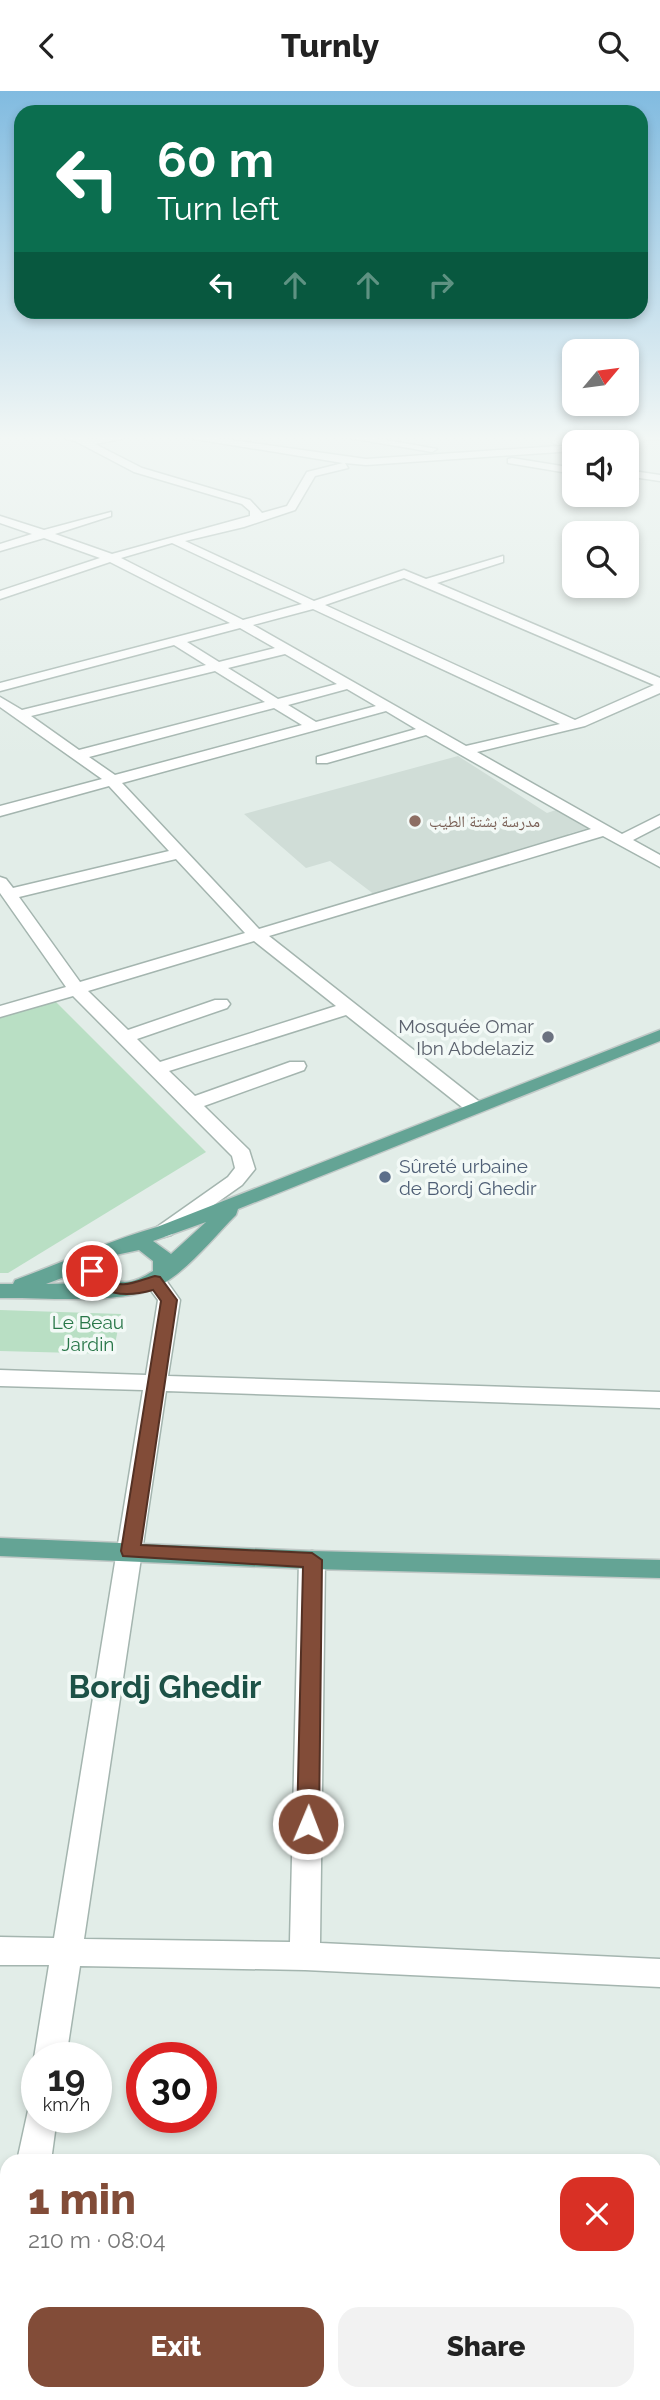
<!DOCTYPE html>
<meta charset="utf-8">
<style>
:root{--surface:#fff;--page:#f2f2f2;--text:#222;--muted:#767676;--accent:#824c38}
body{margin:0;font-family:Raleway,"Noto Naskh Arabic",sans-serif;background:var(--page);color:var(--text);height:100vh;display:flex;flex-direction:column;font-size:26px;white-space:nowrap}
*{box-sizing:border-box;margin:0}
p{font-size:23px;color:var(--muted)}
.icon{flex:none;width:38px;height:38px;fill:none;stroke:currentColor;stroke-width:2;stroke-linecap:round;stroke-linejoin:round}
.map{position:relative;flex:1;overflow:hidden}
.sheet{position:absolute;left:0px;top:2063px;width:662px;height:247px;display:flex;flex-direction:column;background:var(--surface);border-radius:21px 21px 0 0;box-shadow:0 4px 10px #0003}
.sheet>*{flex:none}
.banner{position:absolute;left:14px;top:14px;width:634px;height:214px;border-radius:21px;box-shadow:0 4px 10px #0003;background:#0b6e4f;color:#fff;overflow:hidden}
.needle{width:46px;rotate:61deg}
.buttons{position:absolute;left:562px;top:248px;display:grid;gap:14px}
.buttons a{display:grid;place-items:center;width:77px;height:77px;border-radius:14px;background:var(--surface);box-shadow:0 4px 10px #0003;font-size:35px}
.speed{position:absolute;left:21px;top:1951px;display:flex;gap:14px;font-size:35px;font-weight:700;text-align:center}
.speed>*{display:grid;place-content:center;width:91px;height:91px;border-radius:50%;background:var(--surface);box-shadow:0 4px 10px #0003;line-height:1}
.speed small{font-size:18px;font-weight:400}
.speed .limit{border:10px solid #d22;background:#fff;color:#111}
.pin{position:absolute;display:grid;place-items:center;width:60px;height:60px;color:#fff;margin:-30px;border:4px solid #fff;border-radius:50%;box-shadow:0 2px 7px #0007}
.me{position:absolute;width:77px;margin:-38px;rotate:1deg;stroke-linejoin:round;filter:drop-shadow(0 0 5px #0008)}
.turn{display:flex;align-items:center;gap:24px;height:147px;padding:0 28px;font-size:32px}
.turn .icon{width:91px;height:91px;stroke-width:2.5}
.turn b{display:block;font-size:49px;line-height:60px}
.lanes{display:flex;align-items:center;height:66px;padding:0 28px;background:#0003;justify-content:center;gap:35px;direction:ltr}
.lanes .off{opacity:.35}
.round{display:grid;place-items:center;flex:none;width:74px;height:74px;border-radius:21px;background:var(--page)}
.head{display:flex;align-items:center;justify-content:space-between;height:119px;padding:0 28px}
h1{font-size:42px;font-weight:800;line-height:52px;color:var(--accent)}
.button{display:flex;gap:14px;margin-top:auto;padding:14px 28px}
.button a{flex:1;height:80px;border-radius:21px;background:var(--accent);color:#fff;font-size:28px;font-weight:800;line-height:80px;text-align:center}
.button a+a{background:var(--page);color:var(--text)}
header{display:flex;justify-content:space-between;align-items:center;height:91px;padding:0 28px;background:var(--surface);font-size:32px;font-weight:800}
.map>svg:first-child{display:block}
</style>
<header><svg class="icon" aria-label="back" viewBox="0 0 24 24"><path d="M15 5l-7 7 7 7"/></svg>Turnly<svg class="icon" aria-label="search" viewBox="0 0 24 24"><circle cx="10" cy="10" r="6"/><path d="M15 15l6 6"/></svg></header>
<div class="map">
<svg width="660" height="2309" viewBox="0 0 660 2309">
<rect width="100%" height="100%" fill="#e2ede8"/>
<path fill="#d0ddd7" d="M458,665L547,722L559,718L589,737L568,743L570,746L375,804L330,770L306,777L244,723Z"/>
<g fill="#b9dfc4">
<path d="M54,909L206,1061L8,1182H0V925Z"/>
<path d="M0,1219L121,1223L113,1263L0,1260Z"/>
</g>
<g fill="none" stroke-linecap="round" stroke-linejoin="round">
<g stroke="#a4b5af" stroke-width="3">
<g id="minor">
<path d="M56,344L90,348L141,344L95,353L142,377L250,409L262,422L287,415L307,381L343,372L170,344H195L366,368L574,354V360L366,374L345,372L348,377L315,385L295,419L244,436L185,450L314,510L404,479L426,488L503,465V471L437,492L660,587V602L585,635L477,661L622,743L660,724V735L633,749L660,764V776L603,745L269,845L481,1012L484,1016L481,1020H467L346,924L169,980L195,1005L290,971H304L306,975L304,979L204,1015L249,1059L255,1078L242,1094L171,1144L164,1146L154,1140L157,1136L228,1086L235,1077L232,1065L73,905L0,926V915L66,896L0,802V786L6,788L13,797L169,760L109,695L0,725V715L102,688L0,616V606L22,619L206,574L174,554L0,600V592L230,532L110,471L0,508V500L100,467L44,447L0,460V453L32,443L0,432V425L44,439L111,421V425L55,443L112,463L250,425V420L242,413L134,381L77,351ZM172,452L302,513L243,529L121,467ZM404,487L654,594L575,629L325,514ZM313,518L560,633L466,655L253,534ZM240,537L275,557L219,571L187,551ZM285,563L337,593L278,608L228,577ZM215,580L265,611L79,659L31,625ZM347,598L376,615L316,631L288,614ZM274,617L302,634L115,684L89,666ZM386,620L416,638L317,666V672H327L426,644L591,738L259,838L122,692ZM176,768L245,842L80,891L19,806ZM254,850L336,915L160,971L137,948L227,917L230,913L227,909H215L128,939L88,900Z"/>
<path d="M332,344H358L437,358L432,361Z"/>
<path d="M624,344H660V348L557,354L552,351L557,348Z"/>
<path d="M512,367L574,377V383L508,372V368Z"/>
<path d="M626,379L660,384V390L626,385Z"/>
<path d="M155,1183L163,1185L180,1209L168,1285L660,1301V1317L166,1300L84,1848L290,1851L299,1469L303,1462L312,1460L321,1462L325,1469L320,1852L660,1868V1896L305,1879L80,1875L66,1967H37V1973L34,1967L49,1874H0V1846L54,1847L143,1299L0,1295V1279L146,1284L158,1209L144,1190Z"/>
<path d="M37,2012V2026H57L51,2070H17L29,2015Z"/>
<rect x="0" y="2134" width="7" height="34"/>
<rect x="654" y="2155" width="6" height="34"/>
<path d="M7,2184V2243L0,2246V2187Z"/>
</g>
</g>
<g stroke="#c1c9c7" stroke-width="3">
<g id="major">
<path d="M660,939V950L238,1118L236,1124C213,1147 189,1178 161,1194C127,1215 41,1206 0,1207V1193H13L15,1189C64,1171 108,1150 157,1136ZM206,1131L171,1163L153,1150ZM139,1159L153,1170V1180C136,1191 122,1196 105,1184L103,1174L111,1165ZM83,1179L88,1192L46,1193Z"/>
<path d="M0,1447L312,1460L660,1469V1487L312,1478L0,1465Z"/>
</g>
</g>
<use href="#minor" fill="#fff" fill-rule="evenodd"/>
<use href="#major" fill="#64a495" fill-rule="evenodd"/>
</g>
<linearGradient id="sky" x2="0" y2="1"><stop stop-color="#81bbe0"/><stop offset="0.52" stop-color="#f2f7f5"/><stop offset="1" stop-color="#f2f7f5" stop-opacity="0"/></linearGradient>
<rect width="660" height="667" fill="url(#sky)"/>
<path fill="#824c38" stroke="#543124" stroke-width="2" d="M92,1175C100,1177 99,1180 105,1186C119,1201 139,1189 155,1185L160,1186L177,1209L141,1454L312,1462L322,1469L319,1733L315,1740L308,1742L300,1740L297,1733L303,1476L123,1465L121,1460L161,1210L153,1199C125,1207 100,1205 84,1180Z"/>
<circle fill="#8d6e63" stroke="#f2f9f6" stroke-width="2.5" cx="415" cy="730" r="7"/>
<circle fill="#6b7280" stroke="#f2f9f6" stroke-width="2.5" cx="548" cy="946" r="7"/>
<circle fill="#5c6f8a" stroke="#f2f9f6" stroke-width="2.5" cx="385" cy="1086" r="7"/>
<g text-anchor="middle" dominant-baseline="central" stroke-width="7" stroke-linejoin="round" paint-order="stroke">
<g font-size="16" fill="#785e54" stroke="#f2f9f6" text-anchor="start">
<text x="429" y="730">مدرسة بشتة الطيب</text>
</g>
<g font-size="19" fill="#5b616d" stroke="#f2f9f6" text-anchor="end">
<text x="534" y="935">Mosquée Omar<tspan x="534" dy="22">Ibn Abdelaziz</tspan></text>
</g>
<g font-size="19" fill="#4e5e75" stroke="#f2f9f6" text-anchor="start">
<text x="399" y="1075">Sûreté urbaine<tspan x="399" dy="22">de Bordj Ghedir</tspan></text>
</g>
<g font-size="19" fill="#297749" stroke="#f2f9f6">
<text x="88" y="1231">Le Beau<tspan x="88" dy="22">Jardin</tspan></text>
</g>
<g font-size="32" font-weight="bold" fill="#1c5146" stroke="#f2f9f6">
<text x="165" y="1595">Bordj Ghedir</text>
</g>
</g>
</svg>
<div class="buttons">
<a><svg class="needle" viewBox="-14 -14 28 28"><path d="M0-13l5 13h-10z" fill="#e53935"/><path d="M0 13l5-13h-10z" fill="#767676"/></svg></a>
<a><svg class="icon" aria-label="sound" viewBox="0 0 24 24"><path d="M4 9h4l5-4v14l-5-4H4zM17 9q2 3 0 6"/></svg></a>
<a><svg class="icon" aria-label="search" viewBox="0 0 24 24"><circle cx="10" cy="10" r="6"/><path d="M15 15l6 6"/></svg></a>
</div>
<div class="speed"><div>19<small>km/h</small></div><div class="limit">30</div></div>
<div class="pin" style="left:92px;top:1180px;background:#d93025"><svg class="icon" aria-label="arrive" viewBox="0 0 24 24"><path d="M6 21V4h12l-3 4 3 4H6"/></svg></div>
<svg class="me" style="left:308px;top:1733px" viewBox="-20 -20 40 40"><circle r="17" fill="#824c38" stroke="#fff" stroke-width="3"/><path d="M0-11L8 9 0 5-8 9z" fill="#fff"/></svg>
<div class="banner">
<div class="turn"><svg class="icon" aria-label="left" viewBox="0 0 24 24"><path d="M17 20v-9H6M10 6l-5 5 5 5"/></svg><div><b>60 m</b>Turn left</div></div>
<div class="lanes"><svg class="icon" aria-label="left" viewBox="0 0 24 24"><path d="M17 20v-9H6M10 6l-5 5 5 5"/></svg><svg class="icon off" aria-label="ahead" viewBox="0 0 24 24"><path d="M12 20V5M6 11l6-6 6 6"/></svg><svg class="icon off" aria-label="ahead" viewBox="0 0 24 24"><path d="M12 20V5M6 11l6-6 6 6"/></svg><svg class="icon off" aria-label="right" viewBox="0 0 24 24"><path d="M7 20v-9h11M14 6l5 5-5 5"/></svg></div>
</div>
<section class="sheet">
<div class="head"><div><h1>1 min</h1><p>210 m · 08:04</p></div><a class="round" style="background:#d93025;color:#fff"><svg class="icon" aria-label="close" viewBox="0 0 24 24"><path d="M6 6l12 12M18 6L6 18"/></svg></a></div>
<div class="button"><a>Exit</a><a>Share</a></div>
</section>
</div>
